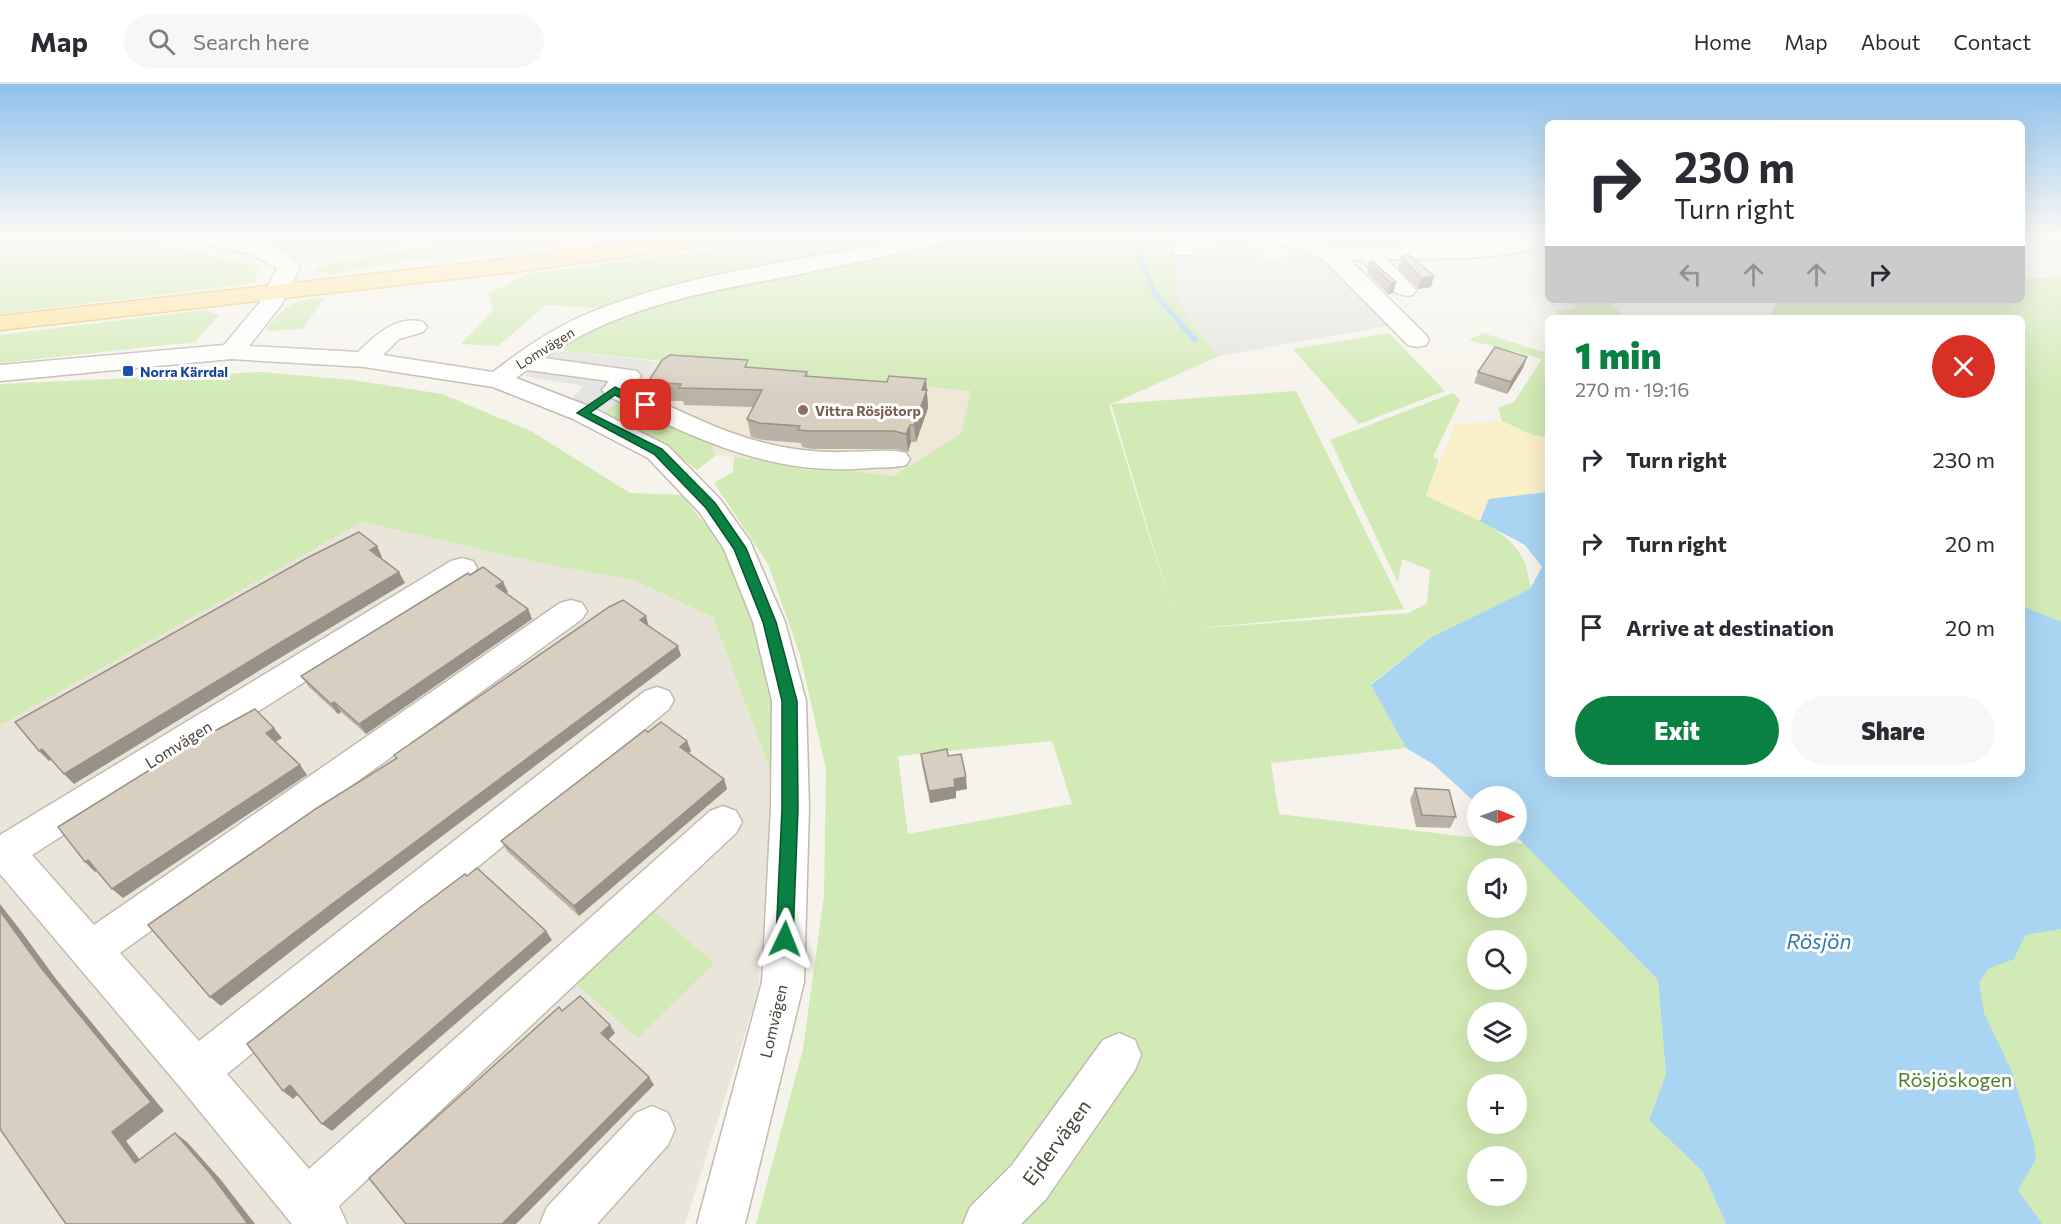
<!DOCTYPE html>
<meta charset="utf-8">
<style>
:root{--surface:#fff;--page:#f7f7f7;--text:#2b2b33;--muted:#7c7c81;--line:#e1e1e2;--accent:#0b8043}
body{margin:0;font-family:Commissioner,sans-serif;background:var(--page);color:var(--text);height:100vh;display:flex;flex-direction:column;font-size:22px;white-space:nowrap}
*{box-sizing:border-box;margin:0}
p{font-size:20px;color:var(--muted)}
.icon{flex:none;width:33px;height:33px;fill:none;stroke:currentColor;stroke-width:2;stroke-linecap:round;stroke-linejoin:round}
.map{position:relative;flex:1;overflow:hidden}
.sheet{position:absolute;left:1545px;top:231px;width:480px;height:462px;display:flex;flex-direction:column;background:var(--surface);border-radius:9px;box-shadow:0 6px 24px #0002}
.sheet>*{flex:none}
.hud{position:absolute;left:1545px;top:36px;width:480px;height:183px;border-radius:9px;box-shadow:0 6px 24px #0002;background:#fff;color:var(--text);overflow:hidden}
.needle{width:39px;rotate:91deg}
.tools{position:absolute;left:1467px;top:702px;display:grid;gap:12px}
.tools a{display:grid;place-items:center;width:60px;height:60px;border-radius:50%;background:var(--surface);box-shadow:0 6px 24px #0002;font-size:30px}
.pin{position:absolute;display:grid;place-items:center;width:51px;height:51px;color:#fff;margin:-26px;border-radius:12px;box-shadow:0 3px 9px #0006}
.me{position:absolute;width:66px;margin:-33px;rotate:2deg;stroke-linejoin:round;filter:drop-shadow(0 0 4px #0008)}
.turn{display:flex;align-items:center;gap:21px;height:126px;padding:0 30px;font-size:27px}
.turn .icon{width:78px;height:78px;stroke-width:2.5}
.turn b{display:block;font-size:42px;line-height:51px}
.lanes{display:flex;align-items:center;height:57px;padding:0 30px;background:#0003;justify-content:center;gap:30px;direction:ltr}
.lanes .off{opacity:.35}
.round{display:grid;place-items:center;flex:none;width:63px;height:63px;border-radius:32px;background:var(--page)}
.summary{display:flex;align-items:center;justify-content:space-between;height:102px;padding:0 30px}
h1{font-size:36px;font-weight:800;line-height:45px;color:var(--accent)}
.cta{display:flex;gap:12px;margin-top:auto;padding:12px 30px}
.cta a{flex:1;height:69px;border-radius:36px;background:var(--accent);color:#fff;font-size:24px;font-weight:800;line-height:69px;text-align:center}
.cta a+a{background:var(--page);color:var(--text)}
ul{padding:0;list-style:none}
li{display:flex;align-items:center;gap:18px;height:84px;padding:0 30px}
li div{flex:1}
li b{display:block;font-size:22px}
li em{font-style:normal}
header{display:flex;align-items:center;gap:36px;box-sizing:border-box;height:84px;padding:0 30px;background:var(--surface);border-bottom:2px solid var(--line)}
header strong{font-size:28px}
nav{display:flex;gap:33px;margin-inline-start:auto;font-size:21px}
.search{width:420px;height:54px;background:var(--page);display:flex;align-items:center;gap:15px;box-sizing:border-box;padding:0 21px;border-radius:33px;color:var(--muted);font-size:22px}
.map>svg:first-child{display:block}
</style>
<header>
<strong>Map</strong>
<div class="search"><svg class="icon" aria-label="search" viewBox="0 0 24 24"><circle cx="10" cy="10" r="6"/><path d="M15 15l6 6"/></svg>Search here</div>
<nav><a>Home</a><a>Map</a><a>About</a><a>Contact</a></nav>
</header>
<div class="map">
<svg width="2061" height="1140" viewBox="0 0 2061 1140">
<rect width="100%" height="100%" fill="#f6f3ec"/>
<path fill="#eae5da" d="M361,438L549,481L633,496L713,533L774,697L758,909L685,1140H0V642L6,636Z"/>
<path fill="#efe8d6" d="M654,277L972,307L961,350L893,392L716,371L710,360L656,336L621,316L640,302Z"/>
<g fill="#d2eab5" fill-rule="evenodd">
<path d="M0,152H121L259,182L255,199L0,230Z"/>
<path d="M233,152H441L325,174Z"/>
<path d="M479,152H628L398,178L332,190L312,187L324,181Z"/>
<path d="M813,152H925L648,208L596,224L546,221L498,262L461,260L493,226L489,209L528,190Z"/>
<path d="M953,152H1185L1178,165L1188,234L1219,272L1109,321L1178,546L1111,320L1296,307L1404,525L1189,545L1409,529L1427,519L1430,486L1402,475L1398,499L1330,356L1453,309L1460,316L1433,373L1439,376L1426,411C1458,427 1508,442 1524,477C1528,485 1528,496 1531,505L1430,554L1371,600L1406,664L1271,679L1279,730L1526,760L1658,896L1666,990L1649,1036L1703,1088L1726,1140H756L803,965L824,812L826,685L800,571L768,480L714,399L733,388L734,373L893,392L961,350L971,307L554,266L633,229L700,209ZM1052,657L1072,720L908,750L898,672ZM1478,784H1516V824H1478ZM1478,856H1516V896H1478ZM1478,928H1516V968H1478ZM1478,1000H1516V1040H1478ZM1478,1072H1516V1112H1478Z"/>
<path d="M1309,152H1522L1492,159L1409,155L1392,163L1349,162L1309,154Z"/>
<path d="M2023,152H2061V175Z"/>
<path d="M2061,192V1140H1905L2022,690V234H1767L1779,216H2022V195Z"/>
<path d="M325,214L302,245L265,247C285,221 292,216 325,214Z"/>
<path d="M1570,216H1607L1627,234H1561L1555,227L1577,224Z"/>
<path d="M204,226L219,231L195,258L0,279V251Z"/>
<path d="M1389,249L1445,307L1359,340L1293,265Z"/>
<path d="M1483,249L1543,268L1548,261V354L1532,351L1502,337L1498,324L1514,318L1542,275L1469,256Z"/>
<path d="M262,288L353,296L442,310L531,347L630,409L681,411L721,459L743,507L771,609L773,694L713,533L633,496L549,481L362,438L0,641V300Z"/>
<path d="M621,316L656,336L710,360L716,371L697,386L658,356L602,329Z"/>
<path d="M654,827L714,879L638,954L576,900Z"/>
</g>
<path fill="#f9efc9" d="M1502,337L1532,351L1548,354V408L1489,415L1480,437L1426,412L1455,340Z"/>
<g fill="#e5e3e0">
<path d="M1248,156L1263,176L1318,168L1394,241L1219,272L1188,234L1174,206L1178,165Z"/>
<path d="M554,266L654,277L640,302L602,329L571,315L584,302L524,292Z"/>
</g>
<path fill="#a9d4f2" d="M1548,408V690H2022V522L2061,538V845L2025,851L2014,875L1989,884L1979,898L1984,929L2012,988L2033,1056L2036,1075L2018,1106L2042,1140H1726L1703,1088L1649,1036L1666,990L1658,896L1516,752V712H1478L1477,720L1433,680L1406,664L1371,601L1430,554L1530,505L1542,483L1525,461L1480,437L1489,415Z"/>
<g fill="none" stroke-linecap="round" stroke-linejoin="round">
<path stroke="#a9d4f2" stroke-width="5" d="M1148,152L1140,174L1155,210L1195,256"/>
<g stroke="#c2bbae" stroke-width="3">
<g id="minor">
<path d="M180,152C216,149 277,149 300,183L282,220L249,262L358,268C376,251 396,231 423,238L427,243L423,248L399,255L383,271L493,288C520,267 550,246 582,232C686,187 809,177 919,152H955L952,157C898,170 844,181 790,192C704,208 618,223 544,274L637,287L641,292L631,304C691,332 746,362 813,367C841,370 868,366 896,367L906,369L910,375L906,381C894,384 882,383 869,384C769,393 693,353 606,311L602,306L609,297L527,286L516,294L591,323L668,362L720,415L750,457L785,538L806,617L809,724L804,898L745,1140H697L762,898L771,724L772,617L753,538L724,465L700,429L648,374L573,335L493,303L364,283L231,275L0,297V281L224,261L260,218L277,184L248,169L191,158L183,157Z"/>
<path d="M1181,152H1202L1191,171H1175L1172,166Z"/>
<path d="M1269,152H1300L1333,163L1471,160L1548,152V160C1503,178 1435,174 1387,175L1416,206L1413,211C1392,216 1376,190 1362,176H1350L1426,251L1429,256L1426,261L1417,263L1408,261L1323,175L1272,157Z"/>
<path d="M462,474L473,477L477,484L473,491L32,771L94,841L560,519L571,516L582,519L587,527L582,535L120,869L199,957L645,607L657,603L669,607L674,616L669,625L227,990L309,1085L710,727L723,722L736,727L742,738L736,749L339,1122L347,1140H292L180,1003L0,790V751L451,477Z"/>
<path d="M1119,949L1135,956L1141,971L1135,986L1046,1115L1021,1140H963L970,1123L1012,1081L1103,956Z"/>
<path d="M652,1022L668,1029L675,1045L668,1061L597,1140H540L547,1123L636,1029Z"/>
</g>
</g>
<g stroke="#e6c16a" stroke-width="3">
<path id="major" d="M685,152H741L738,157L730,158L515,188L0,246V232L515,174Z"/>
</g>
<use href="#minor" fill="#fff" fill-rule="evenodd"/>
<use href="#major" fill="#ffe39c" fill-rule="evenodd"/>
</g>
<g fill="#bab2a6">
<path d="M1401,173L1431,203L1418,205L1398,184Z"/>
<path d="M1369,178L1396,198L1393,209L1388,210L1367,189Z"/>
<path d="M1527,273L1523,284L1507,310L1474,299L1478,288Z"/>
<path d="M749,283L807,288L808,292L887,298L926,295L928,324L916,358H911L908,368L896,365H813L802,363L801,359L763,356L751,353L747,335L753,323L684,321L683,317H665L655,313L650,295Z"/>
<path d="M470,491L508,508L506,509L528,525L532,535L366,650L341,628L338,630L309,603L301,592Z"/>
<path d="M691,667L688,669L724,695L727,705L579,832L507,767L501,757Z"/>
<path d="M921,670L948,672L967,705L956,707V714L930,719L922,681Z"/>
<path d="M1415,704L1456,733L1450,744L1416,743L1410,716Z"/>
</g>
<g fill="#979187">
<path d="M1434,192L1431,203L1418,205L1421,194Z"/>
<path d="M1396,198L1393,209L1388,210L1391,199Z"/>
<path d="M1527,273L1523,284L1507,310L1511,298Z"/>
<path d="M926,295L928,324L916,358L914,341L922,306Z"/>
<path d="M910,341L911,358L908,368L906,350Z"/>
<path d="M377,462L382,473L376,476L370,466Z"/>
<path d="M399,488L405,499L275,577L74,700L64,690L268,566Z"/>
<path d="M503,498L508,508L501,512L496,502Z"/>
<path d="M528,525L532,535L366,650L359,640Z"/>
<path d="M646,532L649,543L640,536Z"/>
<path d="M678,562L681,572L344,826L221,922L210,913L336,817Z"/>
<path d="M334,618L341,628L338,630L331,620Z"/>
<path d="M274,644L282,654L274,659L266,649Z"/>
<path d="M687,657L691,667L684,673L680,663Z"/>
<path d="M42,665L53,675L49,677L39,667Z"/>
<path d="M300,681L307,691L123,814L112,805Z"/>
<path d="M966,693L967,705L956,707V714L930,719L929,707L954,695Z"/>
<path d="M724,695L727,705L579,832L574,822Z"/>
<path d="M88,776L99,785L95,788L85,778Z"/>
<path d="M0,820L21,847L56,895L164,1027L126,1057L149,1088L135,1079L112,1048L42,885L0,827Z"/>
<path d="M546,847L552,856L332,1047L322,1040Z"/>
<path d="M610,941L615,949L607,957L601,949Z"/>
<path d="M649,993L654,1001L516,1140H502Z"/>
<path d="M290,1001L300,1009L293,1015L283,1007Z"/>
<path d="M175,1049L187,1058L221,1096L255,1140H248Z"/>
</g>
<g fill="#d8cfc1" stroke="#979187" stroke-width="1.5">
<path d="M1409,171L1434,192L1421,194L1401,173Z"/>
<path d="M1369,178H1373L1396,198L1391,199Z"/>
<path d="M1495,263L1527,273L1511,298L1478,288Z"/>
<path d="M670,271L748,276L745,283L807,288L805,292L887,298L889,292L926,295L922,306H927L914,341H910L906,350L894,347H810L798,346L800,342L759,339L747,335L762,306L679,304L681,300L660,299L650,295L662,276Z"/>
<path d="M359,448L377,462L370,466L399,488L268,566L64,690L42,665L39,667L15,638L307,474Z"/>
<path d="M483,483L503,498L496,502L528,525L359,640L334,618L331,620L301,592L468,489L470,491Z"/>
<path d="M623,516L646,532L640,536L678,562L336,817L210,913L148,841L317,724L397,674L394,671L609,523Z"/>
<path d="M255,625L274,644L266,649L300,681L112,805L88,776L85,778L58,743L191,660Z"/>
<path d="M661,638L687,657L680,663L724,695L574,822L501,757L645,646L648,648Z"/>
<path d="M947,665L948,672L961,670L966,693L954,695L955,703L929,707L921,670Z"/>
<path d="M1415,704L1449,706L1456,733L1422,731Z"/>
<path d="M477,784L546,847L322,1040L290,1001L283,1007L247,960L418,825L465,790L467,792Z"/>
<path d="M0,827L42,885L151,1018L112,1048L135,1079L175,1049L209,1088L248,1140H66L0,1045Z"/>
<path d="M580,912L610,941L601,949L649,993L502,1140H406L369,1094L559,923L562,927Z"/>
</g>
<linearGradient id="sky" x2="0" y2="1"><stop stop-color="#8fc1ec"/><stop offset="0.49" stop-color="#fbfaf6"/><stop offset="1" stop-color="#fbfaf6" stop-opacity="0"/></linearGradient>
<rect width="2061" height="311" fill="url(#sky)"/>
<path fill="#0b8043" stroke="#07532c" stroke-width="1.5" d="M615,303L651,321L642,324L615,311L590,329L662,365L715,419L746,464L776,538L797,617L798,724L793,855L791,860L785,862L779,860L776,855L782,724V617L763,538L734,465L706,424L654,370L577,329Z"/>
<rect fill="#1a4fb4" stroke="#fff" stroke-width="2" x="122" y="281" width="12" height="12" rx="3"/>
<circle fill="#8d6e63" stroke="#fff" stroke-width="2" cx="803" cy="326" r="6"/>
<g text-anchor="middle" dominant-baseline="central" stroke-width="6" stroke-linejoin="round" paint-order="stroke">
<g font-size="14" fill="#4b4439" stroke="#fff">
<text transform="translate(545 264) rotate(-32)">Lomvägen</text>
</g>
<g font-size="14" font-weight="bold" fill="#164399" stroke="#fff" text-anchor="start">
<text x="140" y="287">Norra Kärrdal</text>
</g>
<g font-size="14" font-weight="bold" fill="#785e54" stroke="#fff" text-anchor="start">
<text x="815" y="326">Vittra Rösjötorp</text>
</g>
<g font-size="16" fill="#4b4439" stroke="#fff">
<text transform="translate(178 660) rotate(-32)">Lomvägen</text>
<text transform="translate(773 937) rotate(-77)">Lomvägen</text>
</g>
<g font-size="20" fill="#4a7f2a" stroke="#fff">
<text x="1955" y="995">Rösjöskogen</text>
</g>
<g font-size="20" fill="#4b4439" stroke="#fff">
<text transform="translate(1056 1058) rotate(-54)">Ejdervägen</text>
</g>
<g font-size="21" font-style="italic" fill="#2e7ab2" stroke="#fff">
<text x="1819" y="856">Rösjön</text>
</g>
</g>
</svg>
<div class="tools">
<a><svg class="needle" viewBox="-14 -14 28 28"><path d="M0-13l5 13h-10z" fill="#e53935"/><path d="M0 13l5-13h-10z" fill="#7c7c81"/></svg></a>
<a><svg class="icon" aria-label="sound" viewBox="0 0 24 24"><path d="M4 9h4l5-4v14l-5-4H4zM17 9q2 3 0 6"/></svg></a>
<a><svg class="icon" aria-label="search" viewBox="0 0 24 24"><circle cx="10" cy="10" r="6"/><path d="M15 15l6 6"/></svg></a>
<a><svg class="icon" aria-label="layers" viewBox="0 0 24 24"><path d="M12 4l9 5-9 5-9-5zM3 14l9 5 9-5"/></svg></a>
<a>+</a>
<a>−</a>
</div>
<div class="pin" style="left:646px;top:321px;background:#d93025"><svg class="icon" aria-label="arrive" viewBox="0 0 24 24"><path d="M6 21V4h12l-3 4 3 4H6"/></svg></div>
<svg class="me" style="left:785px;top:855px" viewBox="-20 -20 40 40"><path d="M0-17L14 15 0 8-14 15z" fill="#0b8043" stroke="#fff" stroke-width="4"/></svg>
<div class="hud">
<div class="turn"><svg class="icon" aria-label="right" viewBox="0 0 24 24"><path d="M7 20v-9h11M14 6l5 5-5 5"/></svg><div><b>230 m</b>Turn right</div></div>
<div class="lanes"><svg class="icon off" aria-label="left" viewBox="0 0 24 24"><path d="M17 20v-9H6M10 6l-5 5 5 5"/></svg><svg class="icon off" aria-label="ahead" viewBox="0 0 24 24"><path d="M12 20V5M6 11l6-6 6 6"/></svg><svg class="icon off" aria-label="ahead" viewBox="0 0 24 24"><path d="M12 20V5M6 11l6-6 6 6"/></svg><svg class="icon" aria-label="right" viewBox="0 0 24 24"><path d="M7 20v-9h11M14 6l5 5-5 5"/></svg></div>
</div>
<section class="sheet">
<div class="summary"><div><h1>1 min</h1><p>270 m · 19:16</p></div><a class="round" style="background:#d93025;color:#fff"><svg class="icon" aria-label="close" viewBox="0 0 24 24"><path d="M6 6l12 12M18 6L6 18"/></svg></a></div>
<ul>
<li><svg class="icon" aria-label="right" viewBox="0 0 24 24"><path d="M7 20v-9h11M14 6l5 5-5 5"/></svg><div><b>Turn right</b></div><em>230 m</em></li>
<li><svg class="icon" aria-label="right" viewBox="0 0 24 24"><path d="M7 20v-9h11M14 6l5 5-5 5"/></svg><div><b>Turn right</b></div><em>20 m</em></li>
<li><svg class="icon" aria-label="arrive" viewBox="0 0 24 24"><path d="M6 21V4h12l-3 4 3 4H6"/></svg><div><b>Arrive at destination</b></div><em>20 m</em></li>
</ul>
<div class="cta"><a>Exit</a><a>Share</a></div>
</section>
</div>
